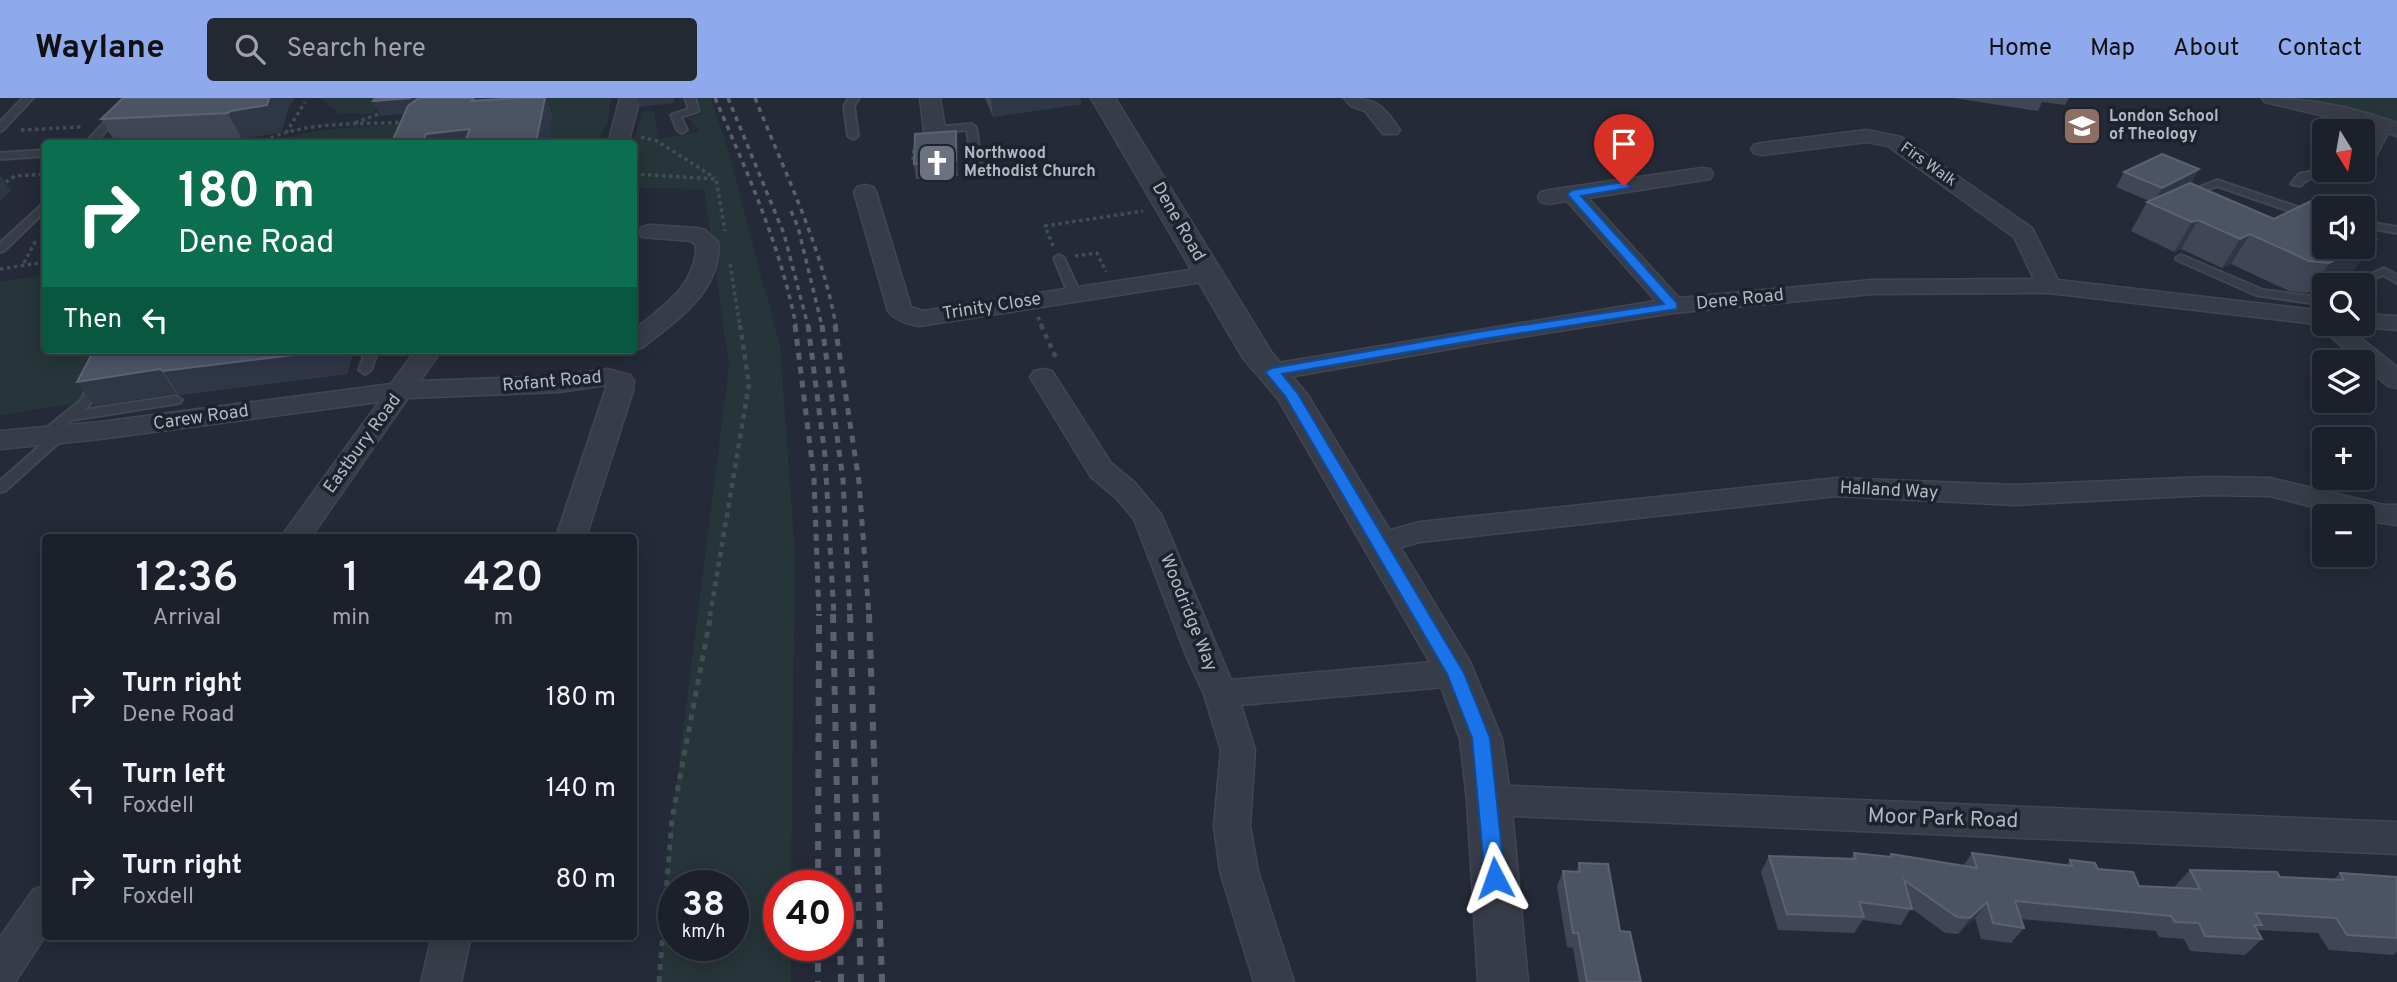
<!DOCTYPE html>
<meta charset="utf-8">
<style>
:root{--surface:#1b202a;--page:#242832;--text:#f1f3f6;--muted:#a0a3a8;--line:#393e47;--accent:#8faaec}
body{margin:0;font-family:Overpass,sans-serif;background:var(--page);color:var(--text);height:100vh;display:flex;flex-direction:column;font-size:26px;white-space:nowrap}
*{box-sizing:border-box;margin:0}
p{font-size:23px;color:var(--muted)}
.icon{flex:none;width:38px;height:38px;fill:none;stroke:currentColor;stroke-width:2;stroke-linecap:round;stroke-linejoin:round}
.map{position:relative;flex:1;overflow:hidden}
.sheet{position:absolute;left:42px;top:436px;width:595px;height:406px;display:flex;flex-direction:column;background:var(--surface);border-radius:7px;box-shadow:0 4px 18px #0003,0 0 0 2px var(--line)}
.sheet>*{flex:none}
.hud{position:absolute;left:42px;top:42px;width:595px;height:214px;border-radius:7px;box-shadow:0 4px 18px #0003,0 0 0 2px var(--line);background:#0b6e4f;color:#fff;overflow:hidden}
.needle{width:46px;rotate:169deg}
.controls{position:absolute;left:2312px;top:21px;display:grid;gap:14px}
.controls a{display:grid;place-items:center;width:63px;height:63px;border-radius:7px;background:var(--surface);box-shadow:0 4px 18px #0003,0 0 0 2px var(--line);font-size:35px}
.speed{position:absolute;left:658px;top:772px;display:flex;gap:14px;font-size:35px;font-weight:700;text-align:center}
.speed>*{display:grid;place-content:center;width:91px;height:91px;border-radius:50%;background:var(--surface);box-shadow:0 4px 18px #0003,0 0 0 2px var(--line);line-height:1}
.speed small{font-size:18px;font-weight:400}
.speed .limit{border:10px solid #d22;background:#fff;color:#111}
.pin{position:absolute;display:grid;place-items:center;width:60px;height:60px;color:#fff;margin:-72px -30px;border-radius:50% 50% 50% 0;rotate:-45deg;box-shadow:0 0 7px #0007}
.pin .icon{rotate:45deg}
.me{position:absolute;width:77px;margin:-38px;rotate:356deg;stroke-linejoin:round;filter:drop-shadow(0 0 5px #0008)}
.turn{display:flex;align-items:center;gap:24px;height:147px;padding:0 21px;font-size:32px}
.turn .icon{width:91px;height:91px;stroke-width:2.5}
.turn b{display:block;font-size:49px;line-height:60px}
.then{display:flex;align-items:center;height:66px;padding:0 21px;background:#0003;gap:14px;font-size:26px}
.eta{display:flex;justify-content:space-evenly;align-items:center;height:119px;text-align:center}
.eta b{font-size:42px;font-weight:600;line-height:49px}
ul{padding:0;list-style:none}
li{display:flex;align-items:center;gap:21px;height:91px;padding:0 21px}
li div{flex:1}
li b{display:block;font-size:26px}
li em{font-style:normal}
header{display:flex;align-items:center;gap:42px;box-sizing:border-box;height:98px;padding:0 35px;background:var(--accent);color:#111}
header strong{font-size:33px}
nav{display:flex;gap:38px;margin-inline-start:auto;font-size:24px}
.search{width:490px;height:63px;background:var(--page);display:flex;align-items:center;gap:18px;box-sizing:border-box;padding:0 24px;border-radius:7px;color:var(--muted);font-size:26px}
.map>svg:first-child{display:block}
</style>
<header>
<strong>Waylane</strong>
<div class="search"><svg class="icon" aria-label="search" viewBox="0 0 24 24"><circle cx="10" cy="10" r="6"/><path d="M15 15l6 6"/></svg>Search here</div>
<nav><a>Home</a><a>Map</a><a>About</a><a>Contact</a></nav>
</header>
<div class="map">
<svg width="2397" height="884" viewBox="0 0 2397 884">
<rect width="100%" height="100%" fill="#242a38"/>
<g fill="#263539" fill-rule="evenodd">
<path d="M320,0H381L373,16L339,15Z"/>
<path d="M535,0H611L608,25L596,45H548L553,19Z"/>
<path d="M696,0H711L728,52L780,248L795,454L791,787L779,788V847H791V884H659L672,721L729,269L704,91L634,90L633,46L642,13H654L659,41L700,34L688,20L703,15ZM674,788H733V847H674Z"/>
<path d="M2272,0H2397V32L2370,22Z"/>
<path d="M413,24L410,45L267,46C313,28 365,30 413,24Z"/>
<path d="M45,177L46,252H104L78,305L0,317V184Z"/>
</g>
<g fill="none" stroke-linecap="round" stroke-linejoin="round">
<g stroke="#414651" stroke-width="4">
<g id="service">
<path d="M23,0H33L3,32L0,33V24Z"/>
<path d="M127,0H137L94,46H84Z"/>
<path d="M685,0H695L699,13L681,19L687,32L682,35L677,32L671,17L689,11Z"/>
<path d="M849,0H859L854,8L858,38L853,41L848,38L844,8Z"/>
<path d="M971,26L976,29L982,71L977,74L972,71L967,32L936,35L931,32L936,29Z"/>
<path d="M46,52V58L0,61V55Z"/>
<path d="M2324,71L2343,72C2329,80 2311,75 2300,88L2291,86L2299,76Z"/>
<path d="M2217,82L2324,118V125L2217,88L2187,99L2182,96Z"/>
<path d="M46,103V112L4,153L0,154V145Z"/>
<path d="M2362,123L2397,129V135L2362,129Z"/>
<path d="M1059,157L1064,160L1081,197L1079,199H1071L1069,197L1054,160Z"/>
<path d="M2181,157L2263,192L2316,199L2324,197V204L2318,206L2256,197L2177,162L2176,160Z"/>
<path d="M2384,170L2397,177V185L2383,177L2361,187H2346Z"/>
<path d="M108,252H120L92,304L84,312L176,298L182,302L180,305L72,322L59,333L65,337L64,340L5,393L0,394V383L46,342L40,341L39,338L40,335L81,302Z"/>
<path d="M366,252H378L371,272L365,276L359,272Z"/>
</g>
</g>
<g stroke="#414651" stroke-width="3">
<g id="minor">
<path d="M620,0H640L628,46H608Z"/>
<path d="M920,0H940L946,36L942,45H928L925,41Z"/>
<path d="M1344,0C1376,0 1382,6 1400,32L1397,36H1383L1365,13L1351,8Z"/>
<path d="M2262,0C2308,0 2354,9 2397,25V38L2388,35L2369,71L2356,72H2362V45L2370,29L2265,4Z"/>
<path d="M1867,32L1901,39L2032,130L2058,182L2324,213V226H2343L2397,269V290L2388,288L2316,226L2049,195L1872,196L1673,215L1483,245L1272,282L1263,280L1259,274L1263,268L1272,266L1656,203L1567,103L1549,106L1541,104L1538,99L1541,94L1549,92L1702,70L1710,71L1713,76L1710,81L1588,100L1679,200L1872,182L2034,181L2014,139L1888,48L1867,44L1761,57L1754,55L1751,51L1754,47L1761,45Z"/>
<path d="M865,87L873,89L876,94L911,209L922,213L1209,169L1217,171L1221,176L1217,181L1209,183L919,228C908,226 894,222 888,213L854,94L857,89Z"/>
<path d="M650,127L697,130L705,132L718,144C722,193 677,222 643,249L634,252V232C662,209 697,187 696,147L691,143L642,139L639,134L642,129Z"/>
<path d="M2362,216L2397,218V232L2353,228L2352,226H2362Z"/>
<path d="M416,252H442L420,283L559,278L607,271L630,277L634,283L633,293L586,439H556L607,287L559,294L408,300L311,439H281L379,304L100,341L0,351V333L100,324L391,286Z"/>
<path d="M1043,271L1052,273L1111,365L1135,385L1161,416L1231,582L1456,562L1468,566L1472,575L1468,584L1456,588L1241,607L1255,652L1250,728L1258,773L1294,884H1254L1220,773L1214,728L1221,652L1204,596L1186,557L1134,421L1115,399L1091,379L1030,279L1034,273Z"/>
<path d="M2207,379L2270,380L2384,407H2397V427L2362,422V418H2349L2270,398L2207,397L2015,407L1837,398L1420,444L1380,455L1369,452L1365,445L1369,438L1420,424L1837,380L2015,387Z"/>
<path d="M1489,687L2397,724V756L1489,717L1476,713L1471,702L1476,691Z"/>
<path d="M46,787V837L15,884H0V839L33,792Z"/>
<path d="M432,838H471L461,884H421Z"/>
</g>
</g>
<g stroke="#414651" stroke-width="3">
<path id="tertiary" d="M1091,0H1115L1272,255L1307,296L1470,564L1502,641L1511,702L1528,884H1478L1467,702L1460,641L1436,575L1278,301L1243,260Z"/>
</g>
<g stroke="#3f4e51" stroke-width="3.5" stroke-dasharray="3.5 3.5" stroke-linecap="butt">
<path d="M355,25L381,15"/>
<path d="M21,32L82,29"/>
<path d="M286,35L305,4"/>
<path d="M641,39L657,43L715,80"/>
<path d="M258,46C300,22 358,27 405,24"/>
<path d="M913,62L914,48"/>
<path d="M634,76L716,81L725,133"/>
<path d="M0,88L15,78L46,76"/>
<path d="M1053,148L1045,128L1143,113"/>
<path d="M1075,158L1097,155L1106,174"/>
<path d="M24,165L36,142"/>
<path d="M730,166L740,228"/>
<path d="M0,171L46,164"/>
<path d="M1038,219L1042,228"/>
</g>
<g stroke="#3f4e51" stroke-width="4.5" stroke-dasharray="5 5" stroke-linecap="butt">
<path d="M1041,227L1057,262"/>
<path d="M710,518L749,286L740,227"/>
</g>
<path stroke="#3f4e51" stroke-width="5" stroke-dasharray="6 6" stroke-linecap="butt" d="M659,884L672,721L711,516"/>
<use href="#service" fill="#373d48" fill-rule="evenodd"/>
<use href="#minor" fill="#373d48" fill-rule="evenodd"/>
<use href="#tertiary" fill="#373d48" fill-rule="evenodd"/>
<g stroke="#5a606f" stroke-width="3.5" stroke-dasharray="5 5" stroke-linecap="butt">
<path d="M715,0C747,74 781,149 796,228"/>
<path d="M728,0L784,136L808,228"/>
<path d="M755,0C785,75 822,149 836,228"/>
<path d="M791,113L798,129L822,228"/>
</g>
<g stroke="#5a606f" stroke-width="5" stroke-dasharray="7 7" stroke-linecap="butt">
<path d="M795,227L814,380L819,518"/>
<path d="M808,227L825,358L834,518"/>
<path d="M822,227L843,382L850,518"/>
<path d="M835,227L859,384L869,518"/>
</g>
<g stroke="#5a606f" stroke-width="6" stroke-dasharray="9 9" stroke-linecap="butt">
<path d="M833,516L841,884"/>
<path d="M850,516L861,884"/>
<path d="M869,516L882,884"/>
<path d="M818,788L819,516"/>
<path d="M818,847V884"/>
</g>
</g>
<g fill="#404656">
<path d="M123,0H295L288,10L281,35L245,40L243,43L180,46H116L101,21Z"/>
<path d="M985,0H1080L1081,6L993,19Z"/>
<path d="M1954,0H2069L2065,7L2042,4L2038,13Z"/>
<path d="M958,48V78L916,81L914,66Z"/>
<path d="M2199,71L2191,85L2324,149L2376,141L2355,171L2308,195L2289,193L2231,166L2222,170L2181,151L2174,154L2131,133L2147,104L2149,103L2116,89L2124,74Z"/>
<path d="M94,252H354L347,276L179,297L176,295L95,308L77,284Z"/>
<path d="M1854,755L1889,759L1891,756L1963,768L1972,755L2066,767L2070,762L2098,771L2139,788L2176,790L2175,788L2190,772L2280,779L2333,782L2340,775L2397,779V854L2393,857L2329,852L2318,835L2257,832L2262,841L2245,857L2190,853L2184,841L2159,839L2156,833L2021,821L2024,830L2011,845L1981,841L1975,820L1958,836L1945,835L1911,810L1901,827L1863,822L1854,835L1778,832L1761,774L1769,758L1851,760Z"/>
<path d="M1579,765L1620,833L1641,884H1579L1573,850L1567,849L1557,788L1563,773L1576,774Z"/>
</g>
<g fill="#2f3645">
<path d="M269,0H295L288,10L281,35L245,40L243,43L228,15L231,13Z"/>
<path d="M411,0H433L427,14L380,18L373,3Z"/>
<path d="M474,0H511L471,3Z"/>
<path d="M545,0H546L553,19L548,46H521Z"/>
<path d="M637,0H674V5L640,9Z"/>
<path d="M991,0H1080L1081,6L993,19Z"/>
<path d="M470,31L475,46H422L426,36Z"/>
<path d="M956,33L958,48V78L956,63Z"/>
<path d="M2199,71L2191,86L2153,105L2162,90Z"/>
<path d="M0,77L11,93L0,103Z"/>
<path d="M2198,122L2181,151L2174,154L2192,124Z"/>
<path d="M2250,136L2231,166L2222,170L2240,141Z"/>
<path d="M2376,141L2355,171L2308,195L2329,165Z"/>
<path d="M334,252H354L347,276L179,297L163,273Z"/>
<path d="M160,271L176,295L95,308L77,284Z"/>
<path d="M1987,804L1975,820L1958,836L1970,820Z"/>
</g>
<g fill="#4c5362" stroke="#5c6271" stroke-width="2">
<path d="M123,0H269L267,7L231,13L228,15L101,21Z"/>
<path d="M375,0H411L373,3Z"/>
<path d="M419,0H474L471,3L517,0H545L536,44L521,46H464L470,31L426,36L422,46H391L408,8Z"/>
<path d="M956,33V63L914,66L915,36Z"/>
<path d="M2162,56L2199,71L2162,90L2124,74Z"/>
<path d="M2190,85L2274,121L2321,98L2350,110H2324V149H2361L2329,165L2309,163L2250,136L2240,141L2198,122L2192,124L2147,104Z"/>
<path d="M2362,135L2376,141L2362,148Z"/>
<path d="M94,252H334L163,273L160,271L77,284Z"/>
<path d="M1854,755L1891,759V756L1977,770L1972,755L2072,768L2070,762L2095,765L2098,771L2133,774L2139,788L2200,791L2190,772L2277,774L2280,779L2344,782L2340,775L2397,779V840L2347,837L2336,820L2255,815L2262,827H2254L2262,841L2205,838L2199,825L2175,824L2171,818L2015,803L2024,830L1993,825L1987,804L1970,820L1957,819L1904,782L1912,811L1859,804L1864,819L1787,816L1769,758L1856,761Z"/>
<path d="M1579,765L1608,766L1620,833L1630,834L1641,884H1587L1578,835H1573L1563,773L1580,774Z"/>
</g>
<path fill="#1a73e8" stroke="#114b97" stroke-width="2" d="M1624,84L1630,88L1628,90L1581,98L1677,205V211L1483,241L1282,276L1298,296L1464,575L1490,640L1505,780L1502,786L1495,789L1488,786L1485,780L1472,640L1447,576L1285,298L1265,274L1272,270L1483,233L1664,206L1567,96L1573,92Z"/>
<defs>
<g id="university-square" transform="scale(2.0125)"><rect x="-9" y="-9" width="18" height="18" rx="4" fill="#8d6e63" stroke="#1d222d"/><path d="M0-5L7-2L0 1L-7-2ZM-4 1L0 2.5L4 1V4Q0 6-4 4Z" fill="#fff"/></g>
<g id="church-square" transform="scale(2.0125)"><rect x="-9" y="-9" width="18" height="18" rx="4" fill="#6b7280" stroke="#1d222d"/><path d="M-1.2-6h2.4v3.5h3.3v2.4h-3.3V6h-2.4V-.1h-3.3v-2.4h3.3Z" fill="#fff"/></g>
</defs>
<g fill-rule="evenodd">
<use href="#university-square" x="2082" y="28"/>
<use href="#church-square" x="937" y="65"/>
</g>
<g text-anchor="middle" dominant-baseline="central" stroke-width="7" stroke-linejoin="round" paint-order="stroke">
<g font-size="16" font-weight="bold" fill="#b2b7c4" stroke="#1d222d" text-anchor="start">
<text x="2109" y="19">London School<tspan x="2109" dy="18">of Theology</tspan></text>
<text x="964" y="56">Northwood<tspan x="964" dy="18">Methodist Church</tspan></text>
</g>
<g font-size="16" fill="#b2b7c4" stroke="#1d222d">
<text transform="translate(1928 67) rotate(35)">Firs Walk</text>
</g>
<g font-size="18" fill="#b2b7c4" stroke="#1d222d">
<text transform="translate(1178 124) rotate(60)">Dene Road</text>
<text transform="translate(1740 202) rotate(-6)">Dene Road</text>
<text transform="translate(992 209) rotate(-9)">Trinity Close</text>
<text transform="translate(552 284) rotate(-5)">Rofant Road</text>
<text transform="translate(201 320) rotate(-8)">Carew Road</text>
<text transform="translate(363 346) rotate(-54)">Eastbury Road</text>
<text transform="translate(1889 393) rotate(3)">Halland Way</text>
<text transform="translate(1188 515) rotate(68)">Woodridge Way</text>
</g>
<g font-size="21" fill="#b2b7c4" stroke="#1d222d">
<text transform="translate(1943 721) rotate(2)">Moor Park Road</text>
</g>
</g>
</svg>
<div class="controls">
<a><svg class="needle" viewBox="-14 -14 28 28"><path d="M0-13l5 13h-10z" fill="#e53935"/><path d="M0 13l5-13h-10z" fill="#a0a3a8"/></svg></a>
<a><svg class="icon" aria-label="sound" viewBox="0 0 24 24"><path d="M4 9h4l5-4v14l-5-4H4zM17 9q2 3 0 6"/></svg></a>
<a><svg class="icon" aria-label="search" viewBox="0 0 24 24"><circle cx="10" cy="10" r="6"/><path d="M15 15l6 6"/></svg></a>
<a><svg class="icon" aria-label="layers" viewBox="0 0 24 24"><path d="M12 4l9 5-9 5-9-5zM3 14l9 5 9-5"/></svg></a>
<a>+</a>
<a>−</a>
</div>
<div class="speed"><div>38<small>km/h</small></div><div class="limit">40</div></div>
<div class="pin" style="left:1624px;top:88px;background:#d93025"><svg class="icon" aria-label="arrive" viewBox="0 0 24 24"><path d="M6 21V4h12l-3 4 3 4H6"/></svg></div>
<svg class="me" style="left:1495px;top:780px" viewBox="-20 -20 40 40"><path d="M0-17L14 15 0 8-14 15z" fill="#1a73e8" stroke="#fff" stroke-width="4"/></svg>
<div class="hud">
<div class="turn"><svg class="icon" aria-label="right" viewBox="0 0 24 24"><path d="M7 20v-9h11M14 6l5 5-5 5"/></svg><div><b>180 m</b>Dene Road</div></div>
<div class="then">Then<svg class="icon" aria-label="left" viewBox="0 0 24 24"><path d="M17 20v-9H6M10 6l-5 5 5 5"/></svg></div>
</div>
<section class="sheet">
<div class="eta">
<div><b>12:36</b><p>Arrival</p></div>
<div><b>1</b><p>min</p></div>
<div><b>420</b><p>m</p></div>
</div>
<ul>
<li><svg class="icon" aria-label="right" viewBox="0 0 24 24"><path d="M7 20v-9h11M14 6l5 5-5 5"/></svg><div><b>Turn right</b><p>Dene Road</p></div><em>180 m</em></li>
<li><svg class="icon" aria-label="left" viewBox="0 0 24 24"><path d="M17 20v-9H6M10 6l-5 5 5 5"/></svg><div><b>Turn left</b><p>Foxdell</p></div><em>140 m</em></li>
<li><svg class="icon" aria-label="right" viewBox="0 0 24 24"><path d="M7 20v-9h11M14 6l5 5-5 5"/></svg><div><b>Turn right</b><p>Foxdell</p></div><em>80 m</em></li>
</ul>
</section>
</div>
